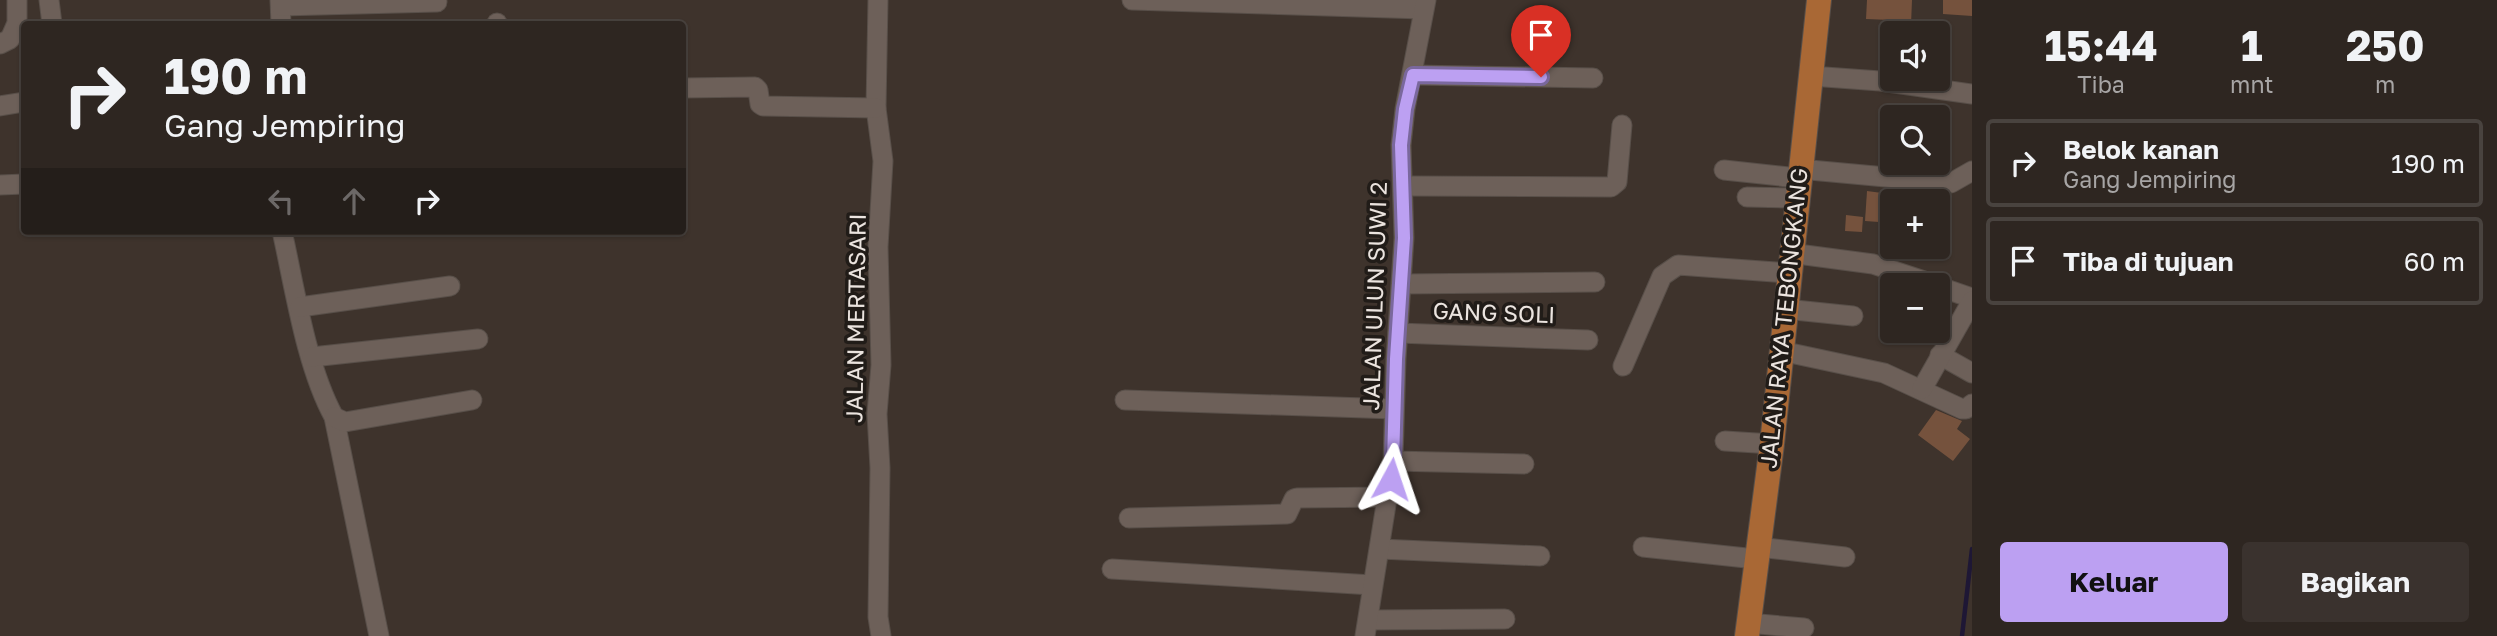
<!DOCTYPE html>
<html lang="id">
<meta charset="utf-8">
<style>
:root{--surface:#2e2621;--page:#3a322e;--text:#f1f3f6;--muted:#a7a5a5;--line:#49433f;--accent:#bca0f2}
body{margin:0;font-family:"Golos Text",sans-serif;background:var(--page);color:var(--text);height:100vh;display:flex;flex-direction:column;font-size:26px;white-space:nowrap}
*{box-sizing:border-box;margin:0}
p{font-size:23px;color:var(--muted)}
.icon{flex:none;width:38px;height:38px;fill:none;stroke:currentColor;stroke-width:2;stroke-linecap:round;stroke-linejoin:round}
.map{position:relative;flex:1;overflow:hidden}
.drawer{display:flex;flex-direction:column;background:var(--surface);width:525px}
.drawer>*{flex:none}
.hud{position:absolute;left:21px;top:21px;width:665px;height:214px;border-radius:7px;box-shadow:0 2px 5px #0004,0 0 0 2px var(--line);background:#2e2621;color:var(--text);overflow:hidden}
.buttons{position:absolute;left:1880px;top:21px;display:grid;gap:14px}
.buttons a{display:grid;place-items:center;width:70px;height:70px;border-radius:7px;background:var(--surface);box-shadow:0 2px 5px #0004,0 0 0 2px var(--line);font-size:35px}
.pin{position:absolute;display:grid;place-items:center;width:60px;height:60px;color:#fff;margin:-72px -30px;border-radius:50% 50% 50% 0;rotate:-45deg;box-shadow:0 0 7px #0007}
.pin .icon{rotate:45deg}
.me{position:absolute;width:77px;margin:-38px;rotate:5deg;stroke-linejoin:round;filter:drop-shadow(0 0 5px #0008)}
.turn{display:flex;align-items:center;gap:24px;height:147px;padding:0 28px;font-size:32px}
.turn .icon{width:91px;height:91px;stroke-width:2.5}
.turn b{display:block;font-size:49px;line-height:60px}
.lanes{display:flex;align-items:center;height:66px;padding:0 28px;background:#0003;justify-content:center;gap:35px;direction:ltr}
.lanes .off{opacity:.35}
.eta{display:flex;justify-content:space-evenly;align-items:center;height:119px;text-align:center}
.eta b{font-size:42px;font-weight:700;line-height:49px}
.button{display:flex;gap:14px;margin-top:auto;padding:14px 28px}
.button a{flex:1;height:80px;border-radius:7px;background:var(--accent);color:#111;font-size:28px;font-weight:700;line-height:80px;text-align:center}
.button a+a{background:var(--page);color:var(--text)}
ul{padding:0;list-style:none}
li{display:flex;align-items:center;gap:21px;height:88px;margin:0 14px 10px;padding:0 14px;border:4px solid var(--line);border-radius:7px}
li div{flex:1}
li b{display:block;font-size:26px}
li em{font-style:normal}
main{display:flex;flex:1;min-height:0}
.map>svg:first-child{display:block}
</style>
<main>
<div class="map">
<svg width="1972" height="636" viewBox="0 0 1972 636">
<rect width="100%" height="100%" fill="#3e332c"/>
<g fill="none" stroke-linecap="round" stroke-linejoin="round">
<path stroke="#1e1735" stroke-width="4.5" d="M1962,636L1972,549"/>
</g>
<g fill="#75523d">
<path d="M1867,0H1912L1911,25L1891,24V20L1866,19Z"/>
<path d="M1943,0H1972V16L1943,14Z"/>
<path d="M1867,191L1882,193L1879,222L1865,221Z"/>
<path d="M1846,215L1863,217L1862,232L1845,231Z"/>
<path d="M1936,410L1962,421L1957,429L1970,439L1953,461L1918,435Z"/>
</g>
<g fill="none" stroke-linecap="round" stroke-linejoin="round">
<g stroke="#584f49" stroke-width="21">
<g id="minor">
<path d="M49,0L52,24"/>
<path d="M280,0L281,24"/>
<path d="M878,0L876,108L883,161L878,247L881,365L877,414L880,468L878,617L881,636"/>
<path d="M1132,0L1423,9"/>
<path d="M281,6L437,2"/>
<path d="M497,23V24"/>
<path d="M0,44L10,39L17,23V0"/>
<path d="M1413,75L1593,78"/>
<path d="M1811,76L1880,81L1972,94"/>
<path d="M682,88L755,87L758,90L760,104L763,106L876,108"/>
<path d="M0,106L24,102"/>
<path d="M1799,169L1951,183L1972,171"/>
<path d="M1724,170L1798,178"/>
<path d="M0,185L24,184"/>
<path d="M1404,186L1611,187L1617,182L1622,125"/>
<path d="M1747,197L1796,198"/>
<path d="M282,231C295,289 306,366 334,417L379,636"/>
<path d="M1790,253L1873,264L1936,285"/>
<path d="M1402,284L1595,282"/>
<path d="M1937,286L1972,298"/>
<path d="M300,307L450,286"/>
<path d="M1785,309L1853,316"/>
<path d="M1398,333L1588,340"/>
<path d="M1781,351L1884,373L1962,409H1966L1972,404"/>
<path d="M1940,355L1972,373"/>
<path d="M312,357L478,339"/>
<path d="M1623,366L1662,276L1678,265L1789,273"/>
<path d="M1922,389L1972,301"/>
<path d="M1125,400L1394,409"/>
<path d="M334,417L345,422L472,400"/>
<path d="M1725,441L1772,444"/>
<path d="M1393,461L1524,464"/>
<path d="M1129,518L1287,514L1294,499L1297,498L1388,497"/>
<path d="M1643,547L1756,559"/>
<path d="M1758,547L1845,557"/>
<path d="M1380,549L1540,556"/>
<path d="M1112,569L1372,585"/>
<path d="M1368,620L1505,619"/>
<path d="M1748,623L1804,628"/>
<path d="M1365,636L1393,461L1396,359L1404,238L1401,145L1405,109L1426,0"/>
</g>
</g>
<g stroke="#584f49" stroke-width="26">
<path id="major" d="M1747,636L1772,444L1819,0"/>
</g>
<use href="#minor" stroke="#6d6059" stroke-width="19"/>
<use href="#major" stroke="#a96835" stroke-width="24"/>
</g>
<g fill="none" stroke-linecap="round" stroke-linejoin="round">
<g stroke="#7a689d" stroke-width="18">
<path id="route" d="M1391,479L1393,461L1396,359L1404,238L1401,145L1405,109L1413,75L1541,77"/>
</g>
<use href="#route" stroke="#bca0f2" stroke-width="12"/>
</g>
<g text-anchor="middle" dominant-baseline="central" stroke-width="7" stroke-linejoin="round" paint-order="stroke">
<g font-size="23" fill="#ebe4df" stroke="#211c18">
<text transform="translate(1374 296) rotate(-88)">JALAN ULUN SUWI 2</text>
<text transform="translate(1494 312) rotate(2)">GANG SOLI</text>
<text transform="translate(855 318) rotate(-89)">JALAN MERTASARI</text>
<text transform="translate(1783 318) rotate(-84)">JALAN RAYA TEBONGKANG</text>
</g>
</g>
</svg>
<div class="buttons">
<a><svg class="icon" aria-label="sound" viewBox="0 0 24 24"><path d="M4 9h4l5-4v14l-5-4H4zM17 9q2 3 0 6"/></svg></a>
<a><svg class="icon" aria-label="search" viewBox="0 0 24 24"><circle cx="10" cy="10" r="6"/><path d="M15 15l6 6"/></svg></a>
<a>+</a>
<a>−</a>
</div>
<div class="pin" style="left:1541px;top:77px;background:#d93025"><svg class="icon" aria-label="arrive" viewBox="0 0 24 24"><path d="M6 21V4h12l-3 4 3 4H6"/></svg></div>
<svg class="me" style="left:1391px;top:479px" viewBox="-20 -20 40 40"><path d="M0-17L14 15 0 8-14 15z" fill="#bca0f2" stroke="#fff" stroke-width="4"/></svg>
<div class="hud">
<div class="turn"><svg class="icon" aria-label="right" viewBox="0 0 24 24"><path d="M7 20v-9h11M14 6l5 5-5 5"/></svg><div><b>190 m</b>Gang Jempiring</div></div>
<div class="lanes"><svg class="icon off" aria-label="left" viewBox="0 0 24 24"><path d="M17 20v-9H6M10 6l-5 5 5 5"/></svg><svg class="icon off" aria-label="ahead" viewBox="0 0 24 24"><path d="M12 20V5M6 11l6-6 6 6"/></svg><svg class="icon" aria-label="right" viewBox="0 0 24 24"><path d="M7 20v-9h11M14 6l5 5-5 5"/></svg></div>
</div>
</div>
<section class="drawer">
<div class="eta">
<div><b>15:44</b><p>Tiba</p></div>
<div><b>1</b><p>mnt</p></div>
<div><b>250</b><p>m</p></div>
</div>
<ul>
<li><svg class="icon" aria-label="right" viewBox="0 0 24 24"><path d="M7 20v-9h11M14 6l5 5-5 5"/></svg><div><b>Belok kanan</b><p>Gang Jempiring</p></div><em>190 m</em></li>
<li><svg class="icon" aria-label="arrive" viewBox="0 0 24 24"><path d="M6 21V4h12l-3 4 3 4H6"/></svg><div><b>Tiba di tujuan</b></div><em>60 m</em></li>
</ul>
<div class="button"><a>Keluar</a><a>Bagikan</a></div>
</section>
</main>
